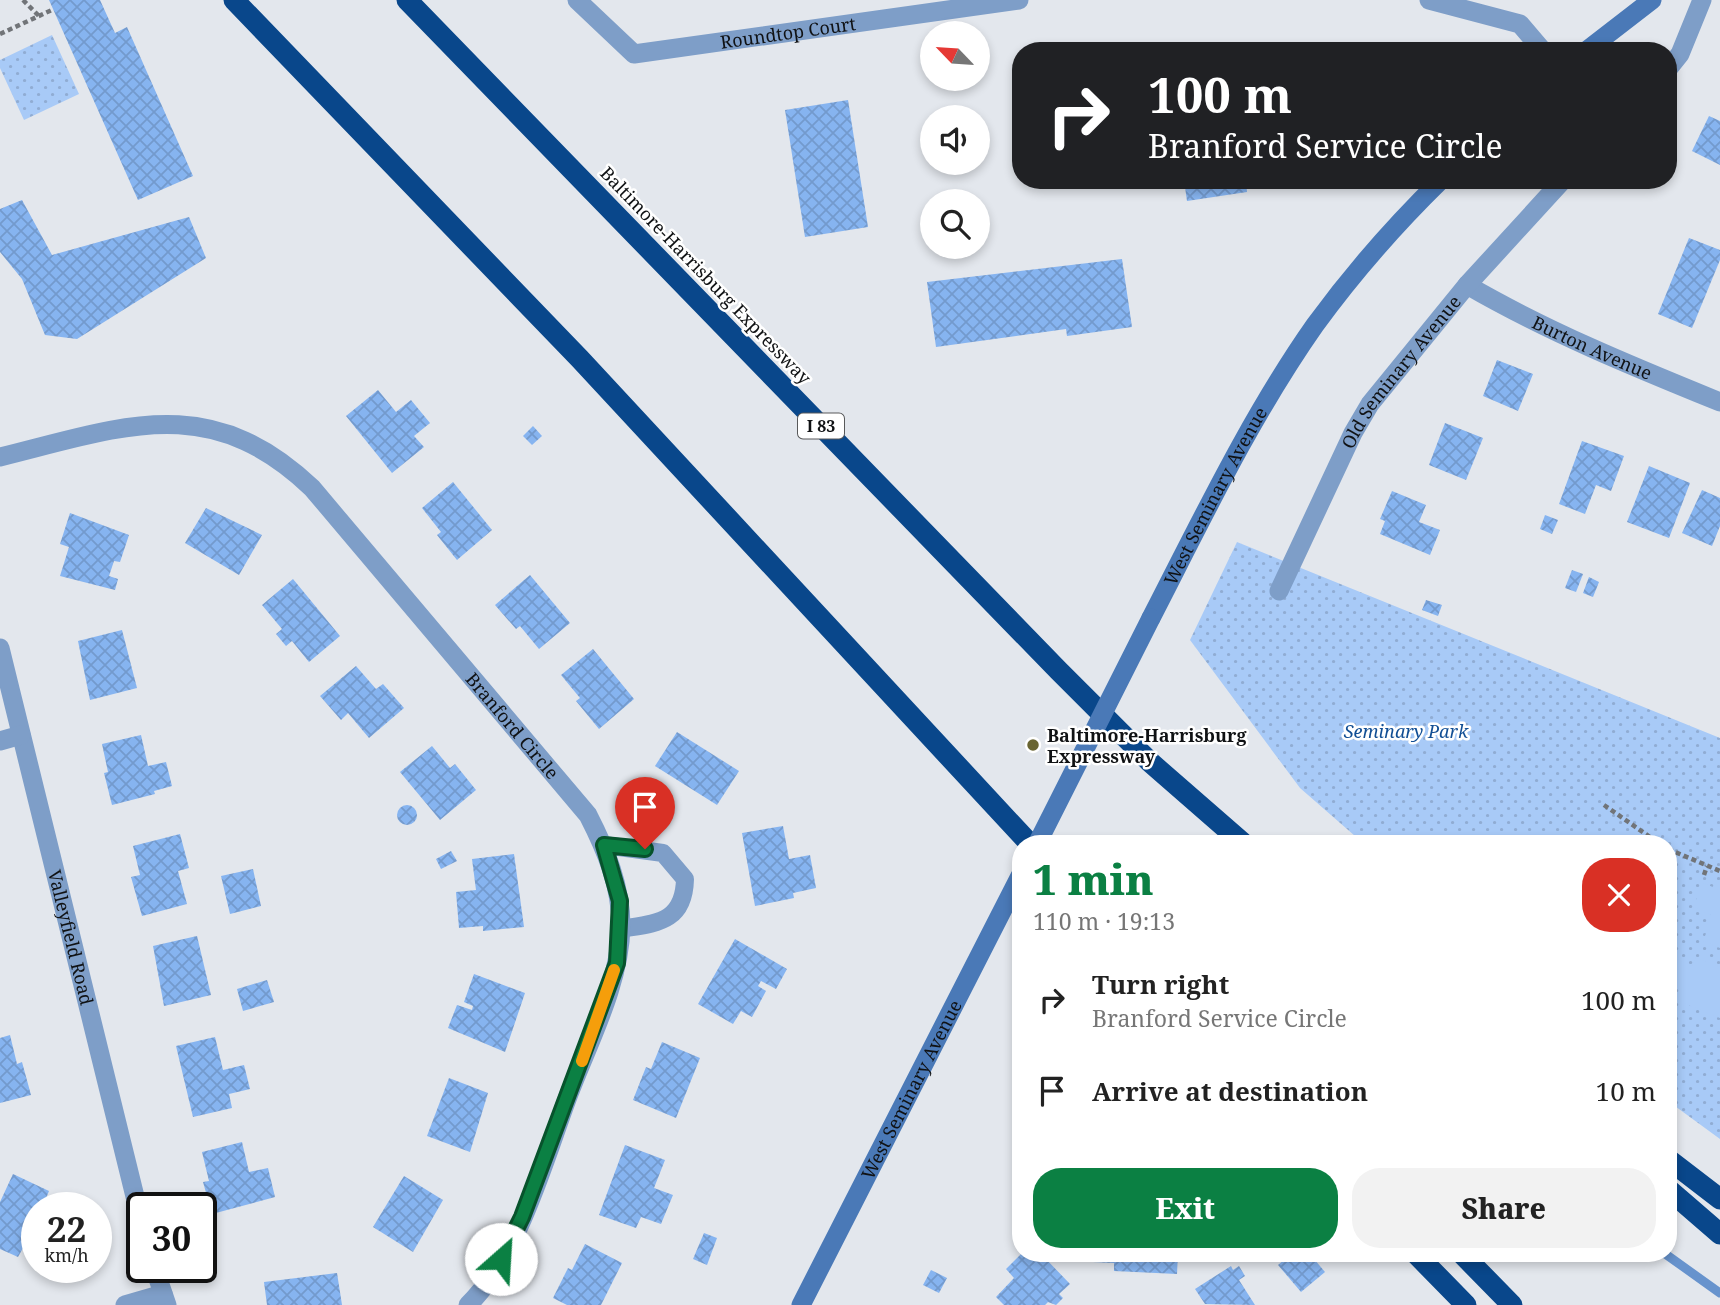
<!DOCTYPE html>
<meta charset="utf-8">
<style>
:root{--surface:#fff;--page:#f2f2f2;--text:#222;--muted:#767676;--accent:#0b8043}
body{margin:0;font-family:"Noto Serif",serif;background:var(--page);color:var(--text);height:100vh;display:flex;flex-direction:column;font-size:26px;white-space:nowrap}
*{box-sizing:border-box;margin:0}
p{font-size:23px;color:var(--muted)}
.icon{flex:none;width:38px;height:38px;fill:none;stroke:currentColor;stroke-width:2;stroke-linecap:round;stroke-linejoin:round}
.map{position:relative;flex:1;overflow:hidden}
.sheet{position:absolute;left:1012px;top:835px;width:665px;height:427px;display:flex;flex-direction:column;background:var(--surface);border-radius:28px;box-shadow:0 4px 10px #0003}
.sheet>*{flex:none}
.banner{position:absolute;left:1012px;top:42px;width:665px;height:147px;border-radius:28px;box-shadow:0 4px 10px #0003;background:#202124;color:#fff;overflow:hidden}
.needle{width:46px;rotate:295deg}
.controls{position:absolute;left:920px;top:21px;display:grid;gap:14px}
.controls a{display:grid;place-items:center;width:70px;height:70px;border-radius:50%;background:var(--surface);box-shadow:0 4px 10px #0003;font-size:35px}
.speed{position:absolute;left:21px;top:1192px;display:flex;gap:14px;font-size:35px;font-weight:700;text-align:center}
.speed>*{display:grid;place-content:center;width:91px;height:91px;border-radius:50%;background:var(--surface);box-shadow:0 4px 10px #0003;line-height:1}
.speed small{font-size:18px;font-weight:400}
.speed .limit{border:4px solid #111;border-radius:10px;background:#fff;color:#111}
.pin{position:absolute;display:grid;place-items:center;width:60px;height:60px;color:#fff;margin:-72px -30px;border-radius:50% 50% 50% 0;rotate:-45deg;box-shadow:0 0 7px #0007}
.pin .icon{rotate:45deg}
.me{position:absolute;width:77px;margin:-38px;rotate:26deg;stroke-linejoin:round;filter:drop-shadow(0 0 5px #0008)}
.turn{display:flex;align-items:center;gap:24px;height:147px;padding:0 21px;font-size:32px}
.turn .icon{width:91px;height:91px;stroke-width:2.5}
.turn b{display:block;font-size:49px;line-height:60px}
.round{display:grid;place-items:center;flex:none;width:74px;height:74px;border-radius:28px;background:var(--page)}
.summary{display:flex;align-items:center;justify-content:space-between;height:119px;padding:0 21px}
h1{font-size:42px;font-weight:800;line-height:52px;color:var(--accent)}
.cta{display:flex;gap:14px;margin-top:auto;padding:14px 21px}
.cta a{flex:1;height:80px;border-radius:28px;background:var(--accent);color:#fff;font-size:28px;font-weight:800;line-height:80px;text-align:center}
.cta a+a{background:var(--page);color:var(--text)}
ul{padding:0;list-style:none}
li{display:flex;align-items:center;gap:21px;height:91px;padding:0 21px}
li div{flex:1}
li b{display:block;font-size:26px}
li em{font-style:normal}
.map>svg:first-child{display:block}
</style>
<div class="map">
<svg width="1720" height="1305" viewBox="0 0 1720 1305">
<defs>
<pattern id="grass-dots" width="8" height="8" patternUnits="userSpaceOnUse" patternTransform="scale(1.75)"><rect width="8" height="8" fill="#a8caf7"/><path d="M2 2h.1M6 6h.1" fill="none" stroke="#90acd3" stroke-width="1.8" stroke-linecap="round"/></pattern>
<pattern id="building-cross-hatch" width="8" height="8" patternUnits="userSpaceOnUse" patternTransform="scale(1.75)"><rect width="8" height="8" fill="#86b4f0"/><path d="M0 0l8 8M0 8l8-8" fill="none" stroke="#739acd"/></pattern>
</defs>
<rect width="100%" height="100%" fill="#e3e7ed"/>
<g fill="url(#grass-dots)">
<path d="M52,35L79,94L24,120L0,68V60Z"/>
<path d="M1237,542L1720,738V1139L1668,1101V844L1363,843L1300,788L1190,640Z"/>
</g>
<g fill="#a8caf7">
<path d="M1703,883L1720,890V948L1703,941L1713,916L1693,907Z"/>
<path d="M1696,957L1720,967V1018L1678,1001L1682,991L1668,985V970L1673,958L1692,966Z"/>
</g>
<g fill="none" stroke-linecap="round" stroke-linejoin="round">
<path stroke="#6793cd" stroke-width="9" d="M1664,1253L1720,1293"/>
</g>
<g fill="url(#building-cross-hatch)">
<path d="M49,0H100L115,33L127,27L193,176L138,200Z"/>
<path d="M848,100L868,227L805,237L785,110Z"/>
<path d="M1709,116L1720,121V165L1692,151Z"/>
<path d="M1184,180H1246L1247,192L1187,201Z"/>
<path d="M22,200L52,255L189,217L206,258L77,339L45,335L22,279L0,252V209Z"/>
<path d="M1689,238L1720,250V260L1692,328L1658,314Z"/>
<path d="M1122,259L1132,327L1067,336L1066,329L936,347L927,282Z"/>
<path d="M1497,360L1533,374L1518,411L1483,396Z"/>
<path d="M378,390L396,412L411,400L430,423L414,436L424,447L392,473L346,416Z"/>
<path d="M1445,423L1483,438L1466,480L1429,465Z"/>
<path d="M533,426L542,436L532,445L523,436Z"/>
<path d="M1582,441L1624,456L1611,491L1596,485L1585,514L1559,504Z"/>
<path d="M1649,466L1690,483L1669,538L1627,522Z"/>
<path d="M453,482L492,530L457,560L437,535L441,532L422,508Z"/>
<path d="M1702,490L1720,498V526L1712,546L1682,533Z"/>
<path d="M1392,491L1426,505L1419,522L1440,530L1430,555L1380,534L1385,521L1380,519Z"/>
<path d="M206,508L262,535L239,575L185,543Z"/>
<path d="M70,513L129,535L120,562L114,561L109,576L118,579L115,590L60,576L69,547L60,544Z"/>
<path d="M1545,515L1558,520L1552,534L1540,529Z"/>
<path d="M1572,570L1583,574L1576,592L1565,588Z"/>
<path d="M530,575L570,623L539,649L520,626L516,629L495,605Z"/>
<path d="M1589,577L1599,582L1593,597L1583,593Z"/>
<path d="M293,579L340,636L309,662L292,641L286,646L276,634L282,629L262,605Z"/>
<path d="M1426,600L1442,605L1438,616L1422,610Z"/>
<path d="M122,630L137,688L90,700L78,641Z"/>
<path d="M593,649L634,699L599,729L576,701L580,698L561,675Z"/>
<path d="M356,666L376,689L383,684L404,708L369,738L348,713L341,720L320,696Z"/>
<path d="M677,732L739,771L717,805L655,766Z"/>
<path d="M141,735L148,766L166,762L172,786L154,791L155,794L112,805L104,773L108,772L102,744Z"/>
<path d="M432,746L450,768L455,764L476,790L440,820L400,772Z"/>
<circle cx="407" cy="815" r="10"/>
<path d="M783,826L789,859L810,855L816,888L793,893L794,898L755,906L742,833Z"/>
<path d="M180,834L189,868L178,871L187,904L142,916L131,877L140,875L133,846Z"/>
<path d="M451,851L457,861L441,869L436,859Z"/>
<path d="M514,854L524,927L483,931V926L459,928L456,892L476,890L472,859Z"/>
<path d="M253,869L261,906L230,914L221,876Z"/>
<path d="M197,936L211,995L164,1006L153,946Z"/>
<path d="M735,939L787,969L776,989L761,981L758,986L766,991L752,1017L741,1011L733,1024L698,1004Z"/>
<path d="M474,974L525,993L505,1052L448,1028L457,1005L472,1010L473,1006L464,1002Z"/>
<path d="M267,980L274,1002L243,1011L237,989Z"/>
<path d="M10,1035L17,1064L22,1062L31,1095L0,1103V1038Z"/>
<path d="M215,1037L223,1070L244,1065L250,1089L229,1094L232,1108L193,1117L176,1046Z"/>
<path d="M662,1042L700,1058L676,1118L633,1100L646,1067L651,1069Z"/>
<path d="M449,1078L488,1093L470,1152L427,1136Z"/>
<path d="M242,1142L249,1172L268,1168L275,1197L212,1214L203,1182L209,1181L202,1152Z"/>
<path d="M625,1145L665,1160L654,1188L673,1195L661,1224L641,1217L636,1228L599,1215Z"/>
<path d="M13,1174L49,1191L42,1208H37L32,1232L18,1257L0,1249V1202Z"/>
<path d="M404,1176L443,1200L413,1252L373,1227Z"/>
<path d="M704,1233L717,1238L707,1265L693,1259Z"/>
<path d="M585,1244L622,1263L601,1305H567L553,1298L568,1268L572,1270Z"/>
<path d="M1022,1253H1032L1040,1262L1045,1258L1070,1284L1059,1294L1063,1298L1056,1305L1048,1302L1045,1305H1004L996,1297L1014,1278L1006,1269Z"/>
<path d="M1094,1253H1178L1177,1274L1114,1271V1263L1093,1262Z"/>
<path d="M1292,1253H1309L1325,1272L1301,1292L1278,1265Z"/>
<path d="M1231,1266L1233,1270L1239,1266L1245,1276L1239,1280L1255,1305L1205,1304L1195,1289Z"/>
<path d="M931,1270L947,1278L939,1293L923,1285Z"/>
<path d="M337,1273L342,1305H267L264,1282Z"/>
</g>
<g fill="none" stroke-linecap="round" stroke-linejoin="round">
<g stroke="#717478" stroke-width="4.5" stroke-dasharray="5 3.5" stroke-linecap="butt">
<path d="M23,0L39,16"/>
<path d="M0,34L54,9"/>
<path d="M1604,805L1660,844"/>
<path d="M1668,849L1720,871"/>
<path d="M1704,875L1707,866"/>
</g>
<path stroke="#7e9ec8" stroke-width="18" d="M604,845L663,853L685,879C684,923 656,923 621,929"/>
<g stroke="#7e9ec8" stroke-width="19">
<path id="s1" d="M577,0L634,54L1019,0"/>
<path d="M1429,0L1520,24L1543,51"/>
<path d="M1668,69L1680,54L1702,0"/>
<path id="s2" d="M1467,285C1548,332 1634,367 1720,402"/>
<path id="s3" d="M0,457C122,427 209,390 312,488L588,815C606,850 621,886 621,926C620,984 589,1041 569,1094C544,1160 519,1255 468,1305"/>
<path id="s4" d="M1279,591L1353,433L1370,404L1467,285L1563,180"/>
<path id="s5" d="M0,648L142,1225"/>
<path d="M0,741L21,735"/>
<path d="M154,1267L167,1305"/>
<path d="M125,1305L163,1294"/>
</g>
<g stroke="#4a79b7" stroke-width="19">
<path d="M1586,51L1652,0"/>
<path id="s6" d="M1151,618C1202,519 1251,416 1315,325C1353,273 1395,225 1441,180"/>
<path id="s7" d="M801,1305L1020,876"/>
</g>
<g stroke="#09478b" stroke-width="21">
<path d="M234,0L580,359L1030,844"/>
<path d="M407,0L1058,670L1150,762L1244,844"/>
<path d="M1668,1159L1720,1199"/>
<path d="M1668,1189L1720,1234"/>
<path d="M1415,1253L1466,1305"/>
<path d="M1461,1253L1512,1305"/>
</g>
<path stroke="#4a79b7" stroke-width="19" d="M1037,844L1151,618"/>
</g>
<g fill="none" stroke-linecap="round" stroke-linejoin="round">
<g stroke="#07532c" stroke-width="18">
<path id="route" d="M501,1259L522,1217L617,963L620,901L604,845L645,849"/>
</g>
<use href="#route" stroke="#0b8043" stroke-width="12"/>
<path stroke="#f59e0b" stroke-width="12" d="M582,1061L614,970"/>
</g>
<circle fill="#696532" stroke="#fff" stroke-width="2.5" cx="1033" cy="745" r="7"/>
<g text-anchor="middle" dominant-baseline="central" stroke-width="5" stroke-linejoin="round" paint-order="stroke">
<rect fill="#fff" stroke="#58595a" stroke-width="2" x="798" y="413.5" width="46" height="25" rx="5"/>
<g font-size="16" font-weight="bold" fill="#101214">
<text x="821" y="426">I 83</text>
</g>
<g font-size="18" fill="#101214" stroke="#fff">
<text stroke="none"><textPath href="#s1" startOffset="234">Roundtop Court</textPath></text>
<text transform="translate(706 275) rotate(46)">Baltimore-Harrisburg Expressway</text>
<text stroke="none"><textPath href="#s2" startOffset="140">Burton Avenue</textPath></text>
<text stroke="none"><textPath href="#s4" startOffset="252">Old Seminary Avenue</textPath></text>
<text stroke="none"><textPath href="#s6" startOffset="138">West Seminary Avenue</textPath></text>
<text stroke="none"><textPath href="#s3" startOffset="644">Branford Circle</textPath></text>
<text stroke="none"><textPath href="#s5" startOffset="298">Valleyfield Road</textPath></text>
<text stroke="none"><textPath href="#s7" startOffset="242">West Seminary Avenue</textPath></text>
</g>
<g font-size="18" font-style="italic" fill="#114e94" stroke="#fff">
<text x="1406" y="731">Seminary Park</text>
</g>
<g font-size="18" font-weight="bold" fill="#101214" stroke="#fff" text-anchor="start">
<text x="1047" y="735">Baltimore-Harrisburg<tspan x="1047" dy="21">Expressway</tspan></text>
</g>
</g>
</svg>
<div class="controls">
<a><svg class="needle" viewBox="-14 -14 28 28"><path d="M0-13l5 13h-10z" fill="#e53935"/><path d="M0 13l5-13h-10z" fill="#767676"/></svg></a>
<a><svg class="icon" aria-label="sound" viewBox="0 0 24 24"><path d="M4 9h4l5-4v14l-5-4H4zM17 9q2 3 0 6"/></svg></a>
<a><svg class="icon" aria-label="search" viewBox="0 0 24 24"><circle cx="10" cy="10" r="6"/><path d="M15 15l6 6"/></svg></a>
</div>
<div class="speed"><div>22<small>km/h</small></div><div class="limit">30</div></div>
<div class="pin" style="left:645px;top:849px;background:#d93025"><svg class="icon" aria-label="arrive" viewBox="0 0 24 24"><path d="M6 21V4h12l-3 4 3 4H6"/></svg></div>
<svg class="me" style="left:501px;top:1259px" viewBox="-20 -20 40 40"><circle r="19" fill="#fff"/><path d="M0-13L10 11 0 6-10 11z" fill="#0b8043"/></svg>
<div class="banner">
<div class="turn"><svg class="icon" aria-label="right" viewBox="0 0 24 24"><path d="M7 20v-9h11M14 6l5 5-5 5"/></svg><div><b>100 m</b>Branford Service Circle</div></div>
</div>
<section class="sheet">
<div class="summary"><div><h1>1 min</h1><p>110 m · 19:13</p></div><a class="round" style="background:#d93025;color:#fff"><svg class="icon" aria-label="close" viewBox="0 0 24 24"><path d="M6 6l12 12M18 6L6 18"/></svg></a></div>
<ul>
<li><svg class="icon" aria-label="right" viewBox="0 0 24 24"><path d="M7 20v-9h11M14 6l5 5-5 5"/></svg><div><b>Turn right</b><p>Branford Service Circle</p></div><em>100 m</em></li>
<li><svg class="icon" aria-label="arrive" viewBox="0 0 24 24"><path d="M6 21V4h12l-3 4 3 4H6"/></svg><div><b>Arrive at destination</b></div><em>10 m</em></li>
</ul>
<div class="cta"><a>Exit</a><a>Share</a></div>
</section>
</div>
